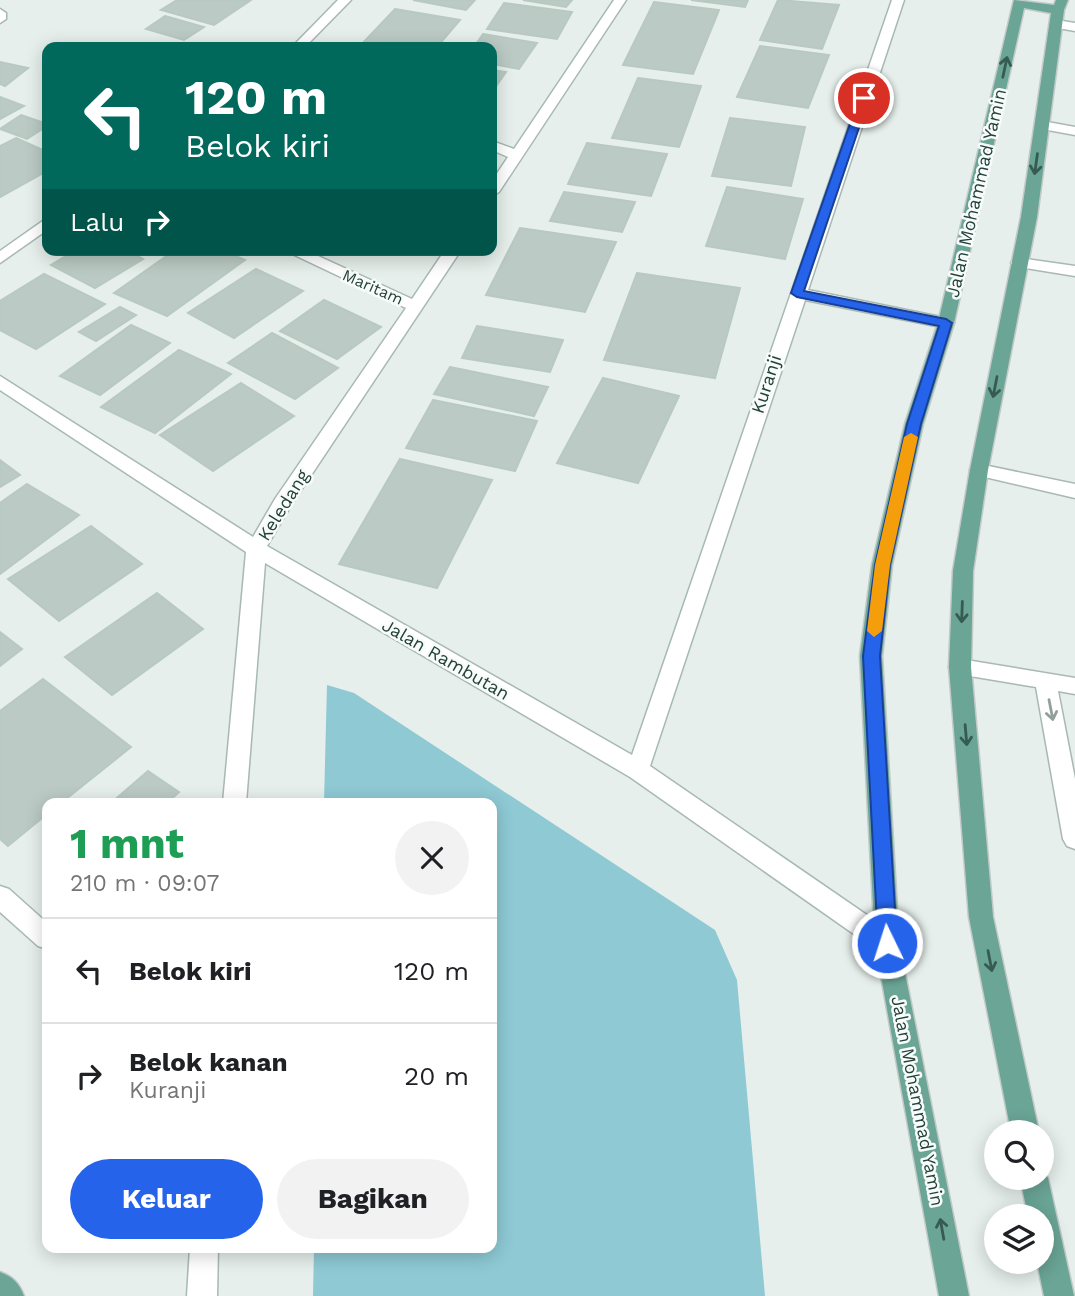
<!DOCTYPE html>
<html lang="id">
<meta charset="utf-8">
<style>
:root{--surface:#fff;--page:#f2f2f2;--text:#202124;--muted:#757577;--line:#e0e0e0;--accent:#2563eb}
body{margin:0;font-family:"Work Sans",sans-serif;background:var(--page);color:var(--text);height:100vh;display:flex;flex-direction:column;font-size:26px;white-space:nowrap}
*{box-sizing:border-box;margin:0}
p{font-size:23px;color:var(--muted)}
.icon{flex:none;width:38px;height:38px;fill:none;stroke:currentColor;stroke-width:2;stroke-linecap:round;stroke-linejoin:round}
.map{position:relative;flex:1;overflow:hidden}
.sheet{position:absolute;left:42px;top:798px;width:455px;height:455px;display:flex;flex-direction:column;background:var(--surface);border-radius:14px;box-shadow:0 4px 18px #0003}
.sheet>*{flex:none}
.top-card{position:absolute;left:42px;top:42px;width:455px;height:214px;border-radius:14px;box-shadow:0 4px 18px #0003;background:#00695c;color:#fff;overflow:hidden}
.controls{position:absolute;left:984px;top:1120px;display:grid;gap:14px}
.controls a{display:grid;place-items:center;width:70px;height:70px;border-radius:50%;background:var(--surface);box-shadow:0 4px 18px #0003;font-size:35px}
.pin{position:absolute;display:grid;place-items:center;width:60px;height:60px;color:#fff;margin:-30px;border:4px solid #fff;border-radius:50%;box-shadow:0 2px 7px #0007}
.me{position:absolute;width:77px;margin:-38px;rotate:356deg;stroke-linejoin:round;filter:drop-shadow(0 0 5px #0008)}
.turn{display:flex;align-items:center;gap:24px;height:147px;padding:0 28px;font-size:32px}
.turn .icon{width:91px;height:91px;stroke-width:2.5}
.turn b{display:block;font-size:49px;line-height:60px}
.then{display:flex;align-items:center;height:66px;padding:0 28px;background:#0003;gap:14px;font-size:26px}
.round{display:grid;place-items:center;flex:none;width:74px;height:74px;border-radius:37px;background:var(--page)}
.overview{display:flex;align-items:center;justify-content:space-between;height:119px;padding:0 28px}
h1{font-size:42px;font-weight:700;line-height:52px;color:#1e9e55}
.action{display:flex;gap:14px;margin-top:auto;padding:14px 28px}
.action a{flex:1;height:80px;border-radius:42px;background:var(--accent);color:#fff;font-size:28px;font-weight:700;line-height:80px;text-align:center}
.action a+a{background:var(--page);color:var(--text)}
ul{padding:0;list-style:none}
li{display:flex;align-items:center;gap:21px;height:105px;padding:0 28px;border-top:2px solid var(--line)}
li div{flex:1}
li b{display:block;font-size:26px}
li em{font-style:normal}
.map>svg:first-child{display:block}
</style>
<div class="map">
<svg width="1075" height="1296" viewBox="0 0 1075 1296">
<rect width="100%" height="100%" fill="#e6efeb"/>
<path fill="#8ec9d4" d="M327,685L354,693L715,930L737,980L765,1296H313L314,1248H492V803H324Z"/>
<g fill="#bbcac4" stroke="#b8c9c2" stroke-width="2">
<path d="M177,0H251L214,25L161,10Z"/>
<path d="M413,0H475L466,10Z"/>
<path d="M523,0H572L566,7Z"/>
<path d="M691,0H748L745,7Z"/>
<path d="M778,0L839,5L822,49L760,40Z"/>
<path d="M654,2L719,10L693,74L623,65Z"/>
<path d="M504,3L572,12L557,39L487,29Z"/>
<path d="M395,9L460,20L437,47H359Z"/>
<path d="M165,16L204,27L184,40L146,29Z"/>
<path d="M483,34L537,43L519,69L492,64V47H474Z"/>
<path d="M760,46L829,55L808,108L737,97Z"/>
<path d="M0,62L28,68L5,86L0,84Z"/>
<path d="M492,70L506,72L492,92Z"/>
<path d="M638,78L701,86L679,147L612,138Z"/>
<path d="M0,97L24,106L0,119Z"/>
<path d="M21,115L47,124V126L27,139L0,129Z"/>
<path d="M730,118L805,127L791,186L712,176Z"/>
<path d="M16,138L47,152V171L0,197V146Z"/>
<path d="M587,143L667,154L651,196L568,184Z"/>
<path d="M727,187L803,199L785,259L706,246Z"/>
<path d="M564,192L635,202L622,232L550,221Z"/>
<path d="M520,228L616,242L585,312L486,295Z"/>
<path d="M76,250H126L143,259L95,288L51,265Z"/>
<path d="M175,250H222L245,260L167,316L114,293Z"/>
<path d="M256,269L303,291L234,338L188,313Z"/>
<path d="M637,273L740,288L715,378L604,360Z"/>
<path d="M44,274L105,304L36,349L0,330V301Z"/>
<path d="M324,300L381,327L337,359L280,331Z"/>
<path d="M120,307L136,315L96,341L79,332Z"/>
<path d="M131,325L170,343L100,395L60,376Z"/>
<path d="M477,326L563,340L550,372L462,358Z"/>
<path d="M272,333L338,368L295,399L228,363Z"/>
<path d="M179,350L231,374L155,433L101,407Z"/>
<path d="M450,367L548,387L534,416L434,394Z"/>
<path d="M603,378L679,396L638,483L557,463Z"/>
<path d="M241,383L294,416L213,471L160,435Z"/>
<path d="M433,400L537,421L515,471L406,448Z"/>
<path d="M400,459L492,480L437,588L339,564Z"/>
<path d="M0,460L20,475L0,487Z"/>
<path d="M27,484L79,515L0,574V503Z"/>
<path d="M91,526L142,564L59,621L8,579Z"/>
<path d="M157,593L203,629L112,695L65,657Z"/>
<path d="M0,632L22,649L0,666Z"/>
<path d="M43,679L131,747L61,803H47V814L8,846L0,839V711Z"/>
<path d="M148,771L179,792L167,803H111Z"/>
</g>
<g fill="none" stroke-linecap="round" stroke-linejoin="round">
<g stroke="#a8b8b2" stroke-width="3">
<g id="service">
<path d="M1056,20L1075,23V31L1052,27V21Z"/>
<path d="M1019,258L1075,266V276L1013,266L1011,263L1013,260Z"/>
<path d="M960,659L1075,678V694L1058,691L1075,779V849L1067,846L1063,839L1036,687L952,673L949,667L952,661Z"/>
</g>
</g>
<g stroke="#a8b8b2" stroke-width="3">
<g id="minor">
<path d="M338,0H351L305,47H292Z"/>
<path d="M614,0H626L499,192L492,196V181L508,157L492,150V141L514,149Z"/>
<path d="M892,0H904L808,290L946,318L954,323L946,328L805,300L650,766L896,935L899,943L896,951L887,954L878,951L630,777L265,563L246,803H223L246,552L0,390V376L253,537L275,499L406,308L284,250H305L412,299L445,250H461L290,507L267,546L632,755Z"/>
<path d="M0,9L6,13V19L0,23Z"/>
<path d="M1042,121L1075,127V135L1037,128V122Z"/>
<path d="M47,218V230L0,263V251Z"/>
<path d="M979,464L1075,484V498L972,474L970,470L972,466Z"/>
<path d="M0,886L9,889L47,923V949L38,946L0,912Z"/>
<path d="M190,1248H218L217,1296H187Z"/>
</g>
</g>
<g stroke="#c2cac8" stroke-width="3">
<g id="primary">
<path d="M1014,0L1054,5L1056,0H1068L1064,10L1037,217L988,470L973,571L971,667L993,917L1039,1132H1011L969,917L949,667L953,571L970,470L1021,217L1051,13L1024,8L954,323L923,424L892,565L882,656L899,943L969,1296H939L875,943L860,656L872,565L905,424L938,323Z"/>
<path d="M1041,1167L1048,1178L1074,1296H1044L1037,1262H1041V1216H1028L1020,1178H1041Z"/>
<path d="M0,1272C13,1277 19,1283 24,1296H0Z"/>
</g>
</g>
<use href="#service" fill="#fff" fill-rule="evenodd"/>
<use href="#minor" fill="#fff" fill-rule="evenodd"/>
<use href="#primary" fill="#6aa596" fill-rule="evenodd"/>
</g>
<defs><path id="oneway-shaft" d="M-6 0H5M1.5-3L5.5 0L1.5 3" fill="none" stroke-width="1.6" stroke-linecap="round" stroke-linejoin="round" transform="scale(1.75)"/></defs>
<g stroke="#365b51">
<use href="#oneway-shaft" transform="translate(1005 67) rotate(-78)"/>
<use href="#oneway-shaft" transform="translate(1036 164) rotate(98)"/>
<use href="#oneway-shaft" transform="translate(995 387) rotate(101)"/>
<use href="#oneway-shaft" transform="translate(962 612) rotate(92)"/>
<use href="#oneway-shaft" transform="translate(966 735) rotate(85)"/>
<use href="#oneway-shaft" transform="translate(990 961) rotate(79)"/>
<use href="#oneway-shaft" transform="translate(942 1229) rotate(-100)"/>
</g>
<use stroke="#92a09c" href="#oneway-shaft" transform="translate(1051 710) rotate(79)"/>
<path fill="#2563eb" stroke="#184099" stroke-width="2" d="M864,95L869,98L804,291L946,319L952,323L921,424L890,565L880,656L897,943L894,949L887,951L881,949L878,943L863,656L875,565L907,424L939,326L797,297L791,293L859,98Z"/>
<path fill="#f59e0b" d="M911,433L918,437L890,565L882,631L874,637L867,631L875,565L904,437Z"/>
<g text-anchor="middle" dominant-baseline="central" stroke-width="5" stroke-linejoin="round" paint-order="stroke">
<g font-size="16" fill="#24423a" stroke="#f7fbf9">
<text transform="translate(373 287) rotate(24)">Maritam</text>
</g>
<g font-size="18" fill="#24423a" stroke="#f7fbf9">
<text transform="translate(976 193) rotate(-77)">Jalan Mohammad Yamin</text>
<text transform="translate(766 384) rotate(-72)">Kuranji</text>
<text transform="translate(283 505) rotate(-58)">Keledang</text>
<text transform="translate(446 659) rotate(30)">Jalan Rambutan</text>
<text transform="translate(918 1101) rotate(79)">Jalan Mohammad Yamin</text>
</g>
</g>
</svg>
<div class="controls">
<a><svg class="icon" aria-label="search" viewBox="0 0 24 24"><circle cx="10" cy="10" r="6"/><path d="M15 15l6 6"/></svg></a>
<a><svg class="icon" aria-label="layers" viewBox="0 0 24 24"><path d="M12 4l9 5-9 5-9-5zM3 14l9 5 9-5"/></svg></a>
</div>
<div class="pin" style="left:864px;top:98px;background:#d93025"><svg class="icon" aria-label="arrive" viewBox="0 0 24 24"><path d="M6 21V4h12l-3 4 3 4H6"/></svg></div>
<svg class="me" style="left:887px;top:943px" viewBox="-20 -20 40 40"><circle r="17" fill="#2563eb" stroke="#fff" stroke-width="3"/><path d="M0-11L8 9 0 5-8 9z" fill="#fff"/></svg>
<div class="top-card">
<div class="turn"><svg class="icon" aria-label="left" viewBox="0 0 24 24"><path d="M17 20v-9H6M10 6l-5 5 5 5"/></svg><div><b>120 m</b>Belok kiri</div></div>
<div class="then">Lalu<svg class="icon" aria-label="right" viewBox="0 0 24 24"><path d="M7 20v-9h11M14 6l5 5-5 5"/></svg></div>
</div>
<section class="sheet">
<div class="overview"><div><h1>1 mnt</h1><p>210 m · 09:07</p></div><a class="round"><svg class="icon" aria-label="close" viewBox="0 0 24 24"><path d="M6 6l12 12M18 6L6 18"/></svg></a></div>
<ul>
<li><svg class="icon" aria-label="left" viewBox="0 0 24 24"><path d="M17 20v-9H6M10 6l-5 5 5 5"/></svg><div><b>Belok kiri</b></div><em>120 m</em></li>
<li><svg class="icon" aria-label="right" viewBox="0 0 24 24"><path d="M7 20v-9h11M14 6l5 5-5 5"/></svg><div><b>Belok kanan</b><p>Kuranji</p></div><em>20 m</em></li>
</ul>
<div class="action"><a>Keluar</a><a>Bagikan</a></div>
</section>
</div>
